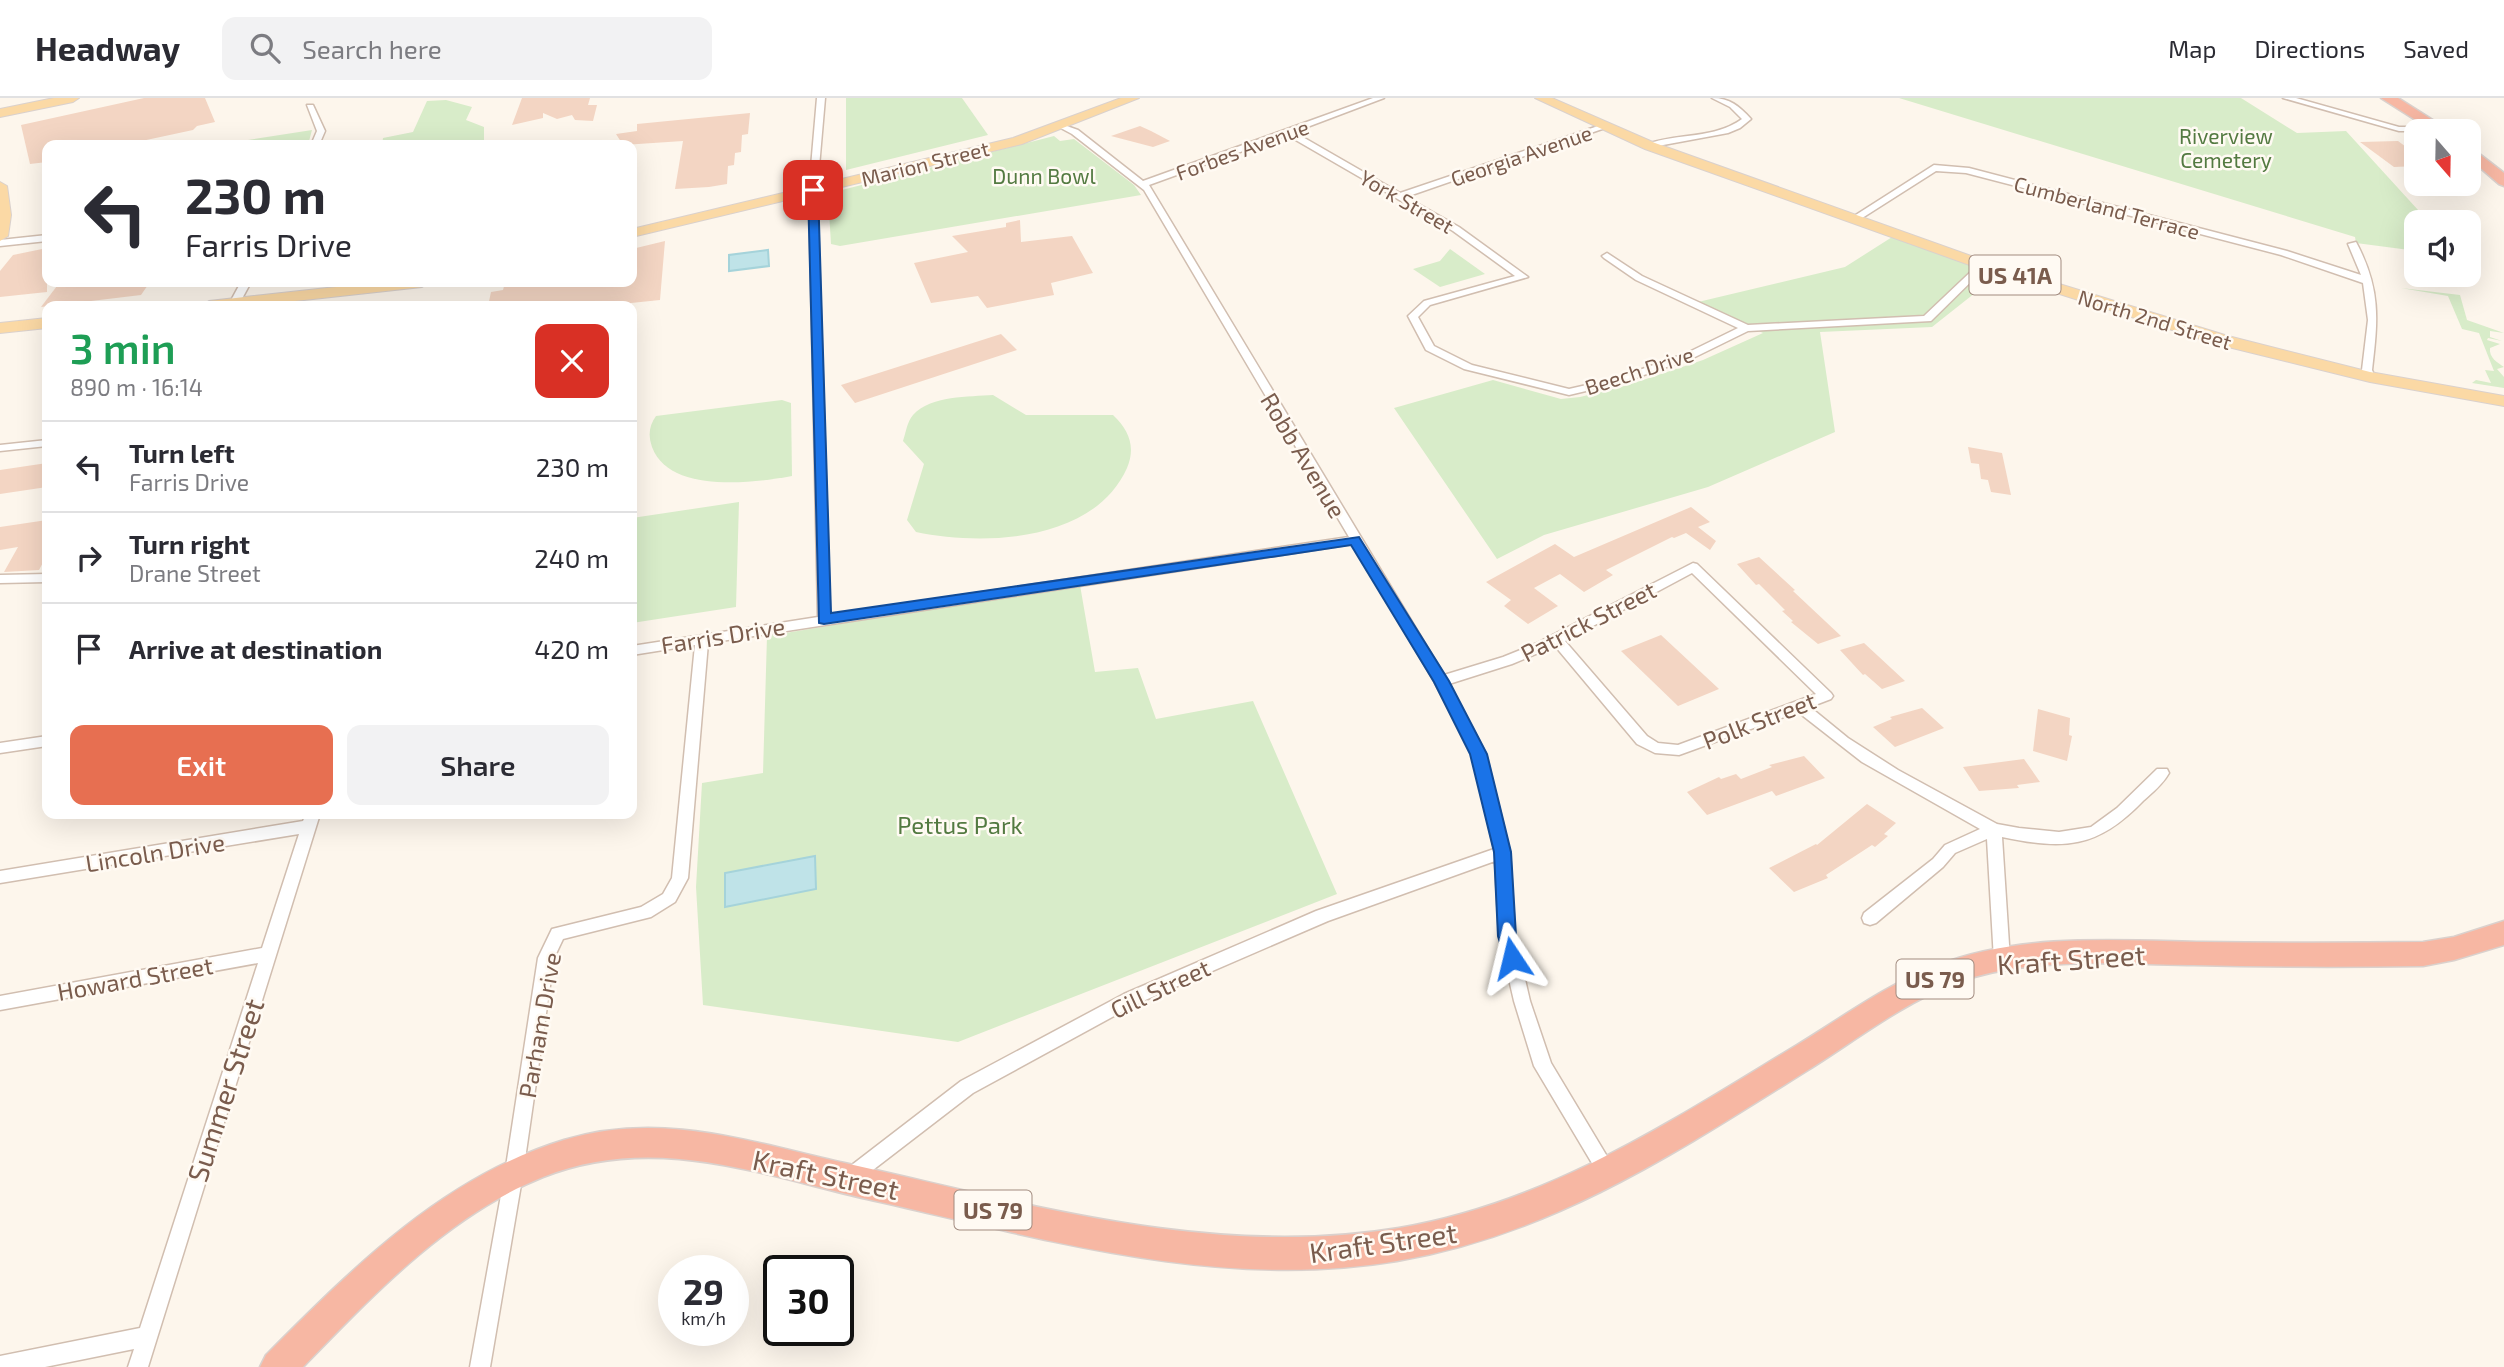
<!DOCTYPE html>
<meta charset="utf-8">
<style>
:root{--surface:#fff;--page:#f2f2f3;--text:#2b2b33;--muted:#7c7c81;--line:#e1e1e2;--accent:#e76f51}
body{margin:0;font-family:"Exo 2",sans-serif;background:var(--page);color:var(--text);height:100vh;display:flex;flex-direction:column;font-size:26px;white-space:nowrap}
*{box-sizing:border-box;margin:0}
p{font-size:23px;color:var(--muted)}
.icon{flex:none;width:38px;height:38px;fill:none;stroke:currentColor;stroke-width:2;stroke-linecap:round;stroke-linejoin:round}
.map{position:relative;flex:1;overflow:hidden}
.panel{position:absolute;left:42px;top:203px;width:595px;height:518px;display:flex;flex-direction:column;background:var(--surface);border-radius:14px;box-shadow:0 7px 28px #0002}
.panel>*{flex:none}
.top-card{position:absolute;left:42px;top:42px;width:595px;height:147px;border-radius:14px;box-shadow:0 7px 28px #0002;background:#fff;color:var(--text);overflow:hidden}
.needle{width:46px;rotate:160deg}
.buttons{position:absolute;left:2404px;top:21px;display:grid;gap:14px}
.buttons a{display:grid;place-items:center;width:77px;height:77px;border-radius:14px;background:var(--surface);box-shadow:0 7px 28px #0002;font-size:35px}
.speed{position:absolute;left:658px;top:1157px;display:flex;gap:14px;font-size:35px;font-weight:700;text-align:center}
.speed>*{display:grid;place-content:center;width:91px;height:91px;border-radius:50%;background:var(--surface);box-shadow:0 7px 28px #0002;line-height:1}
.speed small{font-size:18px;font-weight:400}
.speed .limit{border:4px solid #111;border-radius:10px;background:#fff;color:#111}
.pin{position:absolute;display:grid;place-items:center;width:60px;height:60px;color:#fff;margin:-30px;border-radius:14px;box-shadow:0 4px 10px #0006}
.me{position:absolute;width:77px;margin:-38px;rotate:350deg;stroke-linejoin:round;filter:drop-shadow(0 0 5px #0008)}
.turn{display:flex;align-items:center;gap:24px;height:147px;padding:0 28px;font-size:32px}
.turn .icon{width:91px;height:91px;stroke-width:2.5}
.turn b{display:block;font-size:49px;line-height:60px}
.round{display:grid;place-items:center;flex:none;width:74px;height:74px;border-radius:14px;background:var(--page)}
.head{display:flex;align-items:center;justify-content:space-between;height:119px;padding:0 28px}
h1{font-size:42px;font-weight:600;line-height:52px;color:#1e9e55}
.cta{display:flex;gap:14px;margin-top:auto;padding:14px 28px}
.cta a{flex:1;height:80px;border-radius:14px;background:var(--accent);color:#fff;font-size:28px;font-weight:600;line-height:80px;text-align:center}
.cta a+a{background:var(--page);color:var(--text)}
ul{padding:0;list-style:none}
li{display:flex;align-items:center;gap:21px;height:91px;padding:0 28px;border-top:2px solid var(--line)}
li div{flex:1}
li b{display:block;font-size:26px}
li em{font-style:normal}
header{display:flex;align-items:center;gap:42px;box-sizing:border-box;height:98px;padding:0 35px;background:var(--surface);border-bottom:2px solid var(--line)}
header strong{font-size:33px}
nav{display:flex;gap:38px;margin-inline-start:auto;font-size:24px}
.search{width:490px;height:63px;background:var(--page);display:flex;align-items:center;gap:18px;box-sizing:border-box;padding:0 24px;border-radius:14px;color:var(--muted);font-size:26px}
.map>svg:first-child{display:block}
</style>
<header>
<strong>Headway</strong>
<div class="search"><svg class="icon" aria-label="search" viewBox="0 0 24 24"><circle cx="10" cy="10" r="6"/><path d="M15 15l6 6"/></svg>Search here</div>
<nav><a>Map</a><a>Directions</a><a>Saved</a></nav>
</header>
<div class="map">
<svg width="2504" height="1269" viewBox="0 0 2504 1269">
<rect width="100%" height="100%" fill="#fdf6ec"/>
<g fill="#d8ecc9">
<path d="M846,0H962L988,37L846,72Z"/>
<path d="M1899,0H2241L2297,35L2346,33L2429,124H2417V153L2356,145L2355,139Z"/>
<path d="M446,2L472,9L466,22L484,29V47H382L383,40L413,34L427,3Z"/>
<path d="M312,32L308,47H216Z"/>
<path d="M1054,38L1060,43L1074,41L1134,87L1141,97L840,148L831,146L828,97L830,95Z"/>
<path d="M1900,134L2004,172L1932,229L1820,234L1835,334L1708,389L1544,437L1497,461L1394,310L1493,282L1561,301L1580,299L1628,287L1703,262L1763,235L1698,204L1845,169Z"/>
<path d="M1450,151L1485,176L1440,189L1413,171L1440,163Z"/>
<path d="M2401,190L2460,197L2467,222L2504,235L2490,233V239L2502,243L2488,240L2487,242L2500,246L2490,250C2489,260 2497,264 2504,269L2497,271L2504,279V290L2472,285L2476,282L2491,285L2485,272L2494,273L2479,235L2462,231L2448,198Z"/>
<path d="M993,297L1026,317H1113C1129,332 1136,349 1127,370C1094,444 984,448 916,434L907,422L924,366L903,343C906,334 907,324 913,317C931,297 969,299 993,297Z"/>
<path d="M782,302L791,305L792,378C754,385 669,396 652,349C648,337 649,328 656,318Z"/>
<path d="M739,404L736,509L632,525V420Z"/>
<path d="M1080,487L1095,574L1138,570L1156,621L1253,603L1337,796L958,944L703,907L696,789L702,685L763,675L767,538Z"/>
</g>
<g fill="#bfe3e8" stroke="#a5d3da" stroke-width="2">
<path d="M768,152L769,168L729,173V157Z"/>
<path d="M815,758L816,791L725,809V775Z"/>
</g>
<g fill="#f3d5c3">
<path d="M144,0H205L215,24L197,28L193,32L123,47H47V64L30,66L21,27Z"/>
<path d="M522,0H590L588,7H597L593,23L575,22L572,17L557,21L543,15V20L512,27Z"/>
<path d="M750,15L748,36L742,37L741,54L735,55L734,67L728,68L727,86L709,89L675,91L683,43L623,47L616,36L637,33V26Z"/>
<path d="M1140,28L1151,33L1170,43L1153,49L1111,38Z"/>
<path d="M2398,43L2417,57V68L2394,69L2360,44Z"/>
<path d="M1020,122L1021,144L1072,138L1093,175L1051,185L1054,197L987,210L978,198L931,205L914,165L968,154L952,138L1006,129V125Z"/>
<path d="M665,143L660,202L631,205V208H488L491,194L503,192L505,185L632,184V151Z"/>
<path d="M47,150V194L0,199V173L13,157Z"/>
<path d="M60,184H150L141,197L41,209Z"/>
<path d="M1001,236L1017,252L855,305L841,287Z"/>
<path d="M1968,349L2002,355L2011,397L1991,394L1988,382L1981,381L1979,366L1971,365Z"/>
<path d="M47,365V389L0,396V372Z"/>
<path d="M1691,409L1710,424L1698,429L1716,443L1710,452L1686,435L1674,440L1672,439L1606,472L1613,477L1584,494L1560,476L1534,490L1558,508L1528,526L1504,508L1511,502L1486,484L1555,446L1574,459Z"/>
<path d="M47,422V457L39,472L4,474L18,449L0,452V429Z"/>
<path d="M1759,459L1795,492L1793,493L1841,538L1818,546L1791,524L1793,523L1782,513L1785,512L1759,486L1756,487L1737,466Z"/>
<path d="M1661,537L1719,591L1678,608L1621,553Z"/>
<path d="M1864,545L1905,583L1882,591L1865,576L1863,577L1840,552Z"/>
<path d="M1922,610L1944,630L1895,649L1873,629L1892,621L1890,619Z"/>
<path d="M2038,611L2070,620L2069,637L2072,638L2067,663L2033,653Z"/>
<path d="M1804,658L1825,680L1776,698L1772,693L1707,717L1687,694L1719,679L1721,681L1736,676L1741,681L1772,669L1769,667Z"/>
<path d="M2024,661L2040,684L2017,687L2019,690L1979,693L1963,669Z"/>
<path d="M1867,706L1896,725L1884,736L1888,738L1875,749L1872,747L1826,777L1828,780L1794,794L1769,770L1816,746L1817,747Z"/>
</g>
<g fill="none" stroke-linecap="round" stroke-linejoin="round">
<g stroke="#d1beb0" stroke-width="3">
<g id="street">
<path d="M817,0H825L817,92L830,517L1349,439L1144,92L1072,36L1057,28L1061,26L1078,32L1143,83L1373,0H1384L1294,34L1400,95L1601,27L1608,29L1406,99L1459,129L1528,179L1430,207L1418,219L1434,248L1472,267L1569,291L1617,280L1687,255L1738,230L1636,182L1604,160L1602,158L1607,155L1642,178L1748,227L1924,218L1980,165L1988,167L1931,223L1748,233L1695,259L1624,284L1569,297L1464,271L1426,252L1408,218L1424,203L1515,178L1453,133L1287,37L1149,87L1444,577L1503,559L1535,546L1693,465L1697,466L1831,595L1833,598L1831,601L1810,609L1848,640L1898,672L1997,726L2019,730L2059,734L2091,729L2117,710L2157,671H2167L2169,675C2163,686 2152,695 2143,703C2097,751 2064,752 2002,739L2010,862L2008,867L2002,869L1996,867L1994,862L1987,741L1955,755L1943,769L1876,825L1870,827L1864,825L1862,820L1864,815L1933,761L1945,747L1980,731L1862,664L1798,614L1679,657L1655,655L1637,646L1555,548L1512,566L1449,586L1486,656L1510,754L1515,838L1530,903L1551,965L1614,1070L1617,1076L1614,1082L1608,1085L1602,1082L1534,968L1514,903L1499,838L1495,763L1328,823L1136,906L973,995L856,1085L850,1088L844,1085L841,1079L844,1073L961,983L1124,896L1316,813L1494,751L1472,656L1434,583L1353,446L708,545L688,780L675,804L651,819L563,841L554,860L523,1075L490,1269H470L505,1075L538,860L552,831L641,809L663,796L672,780L695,547L632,557V548L818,519L809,92ZM1692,475L1816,596L1678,647L1658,645L1647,638L1565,543Z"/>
<path d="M1712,0C1730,0 1739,8 1751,21L1740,30L1728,35L1647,50V46C1678,35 1715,41 1742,21L1730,9Z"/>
<path d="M2283,0H2296L2399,29H2439L2443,31L2440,33H2399Z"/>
<path d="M307,7H313L325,33L319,47H311L317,33Z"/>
<path d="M1934,67L1969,70L2287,153L2361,177L2348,146L2356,144C2381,191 2378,221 2372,272L2375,279L2374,281H2366L2362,272L2368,222L2363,185L2281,157L1966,75L1936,73L1859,122L1851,120Z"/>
<path d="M47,137V143L0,148V142Z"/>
<path d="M241,184H251L238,208H228Z"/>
<path d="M47,342V348L0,353V347Z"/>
<path d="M47,476V484L0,485V477Z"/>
<path d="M47,638V648L0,655V645Z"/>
<path d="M306,716H320L148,1269H128L134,1251L45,1269H0V1258L140,1230L258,865L0,912V898L262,850L299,736L0,785V773L303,723Z"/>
</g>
</g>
<g stroke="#dad1cd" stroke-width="2">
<g id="primary">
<path d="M54,0H79L73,4L0,19V11Z"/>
<path d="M1121,0H1139L1022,46L632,139V131L1013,40Z"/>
<path d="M1535,0H1552L1655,45L1988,164L2228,238L2370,274L2504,298V308L2370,284L2216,246L1978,170L1645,51Z"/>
<path d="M0,84L7,88L11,117L8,138L0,143Z"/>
<path d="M382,184H430L422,189L249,208H201L209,203Z"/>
<path d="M47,220V230L0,235V225Z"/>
</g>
</g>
<g stroke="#dad1cd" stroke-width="3">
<g id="highway">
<path d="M2381,0H2398L2450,33H2433Z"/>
<path d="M2469,48L2504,75V88L2499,86L2469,60Z"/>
<path d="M2504,823V847L2454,862L2423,868C2347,869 2271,869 2194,867C2117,866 2030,858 1956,885C1903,905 1856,942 1808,972C1677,1054 1554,1136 1397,1163C1218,1193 1041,1140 867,1101C758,1076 654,1035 543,1079C448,1117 373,1197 303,1269H260L266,1257C353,1170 443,1079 564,1042C663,1012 752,1045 849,1066C1029,1106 1213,1161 1399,1130C1548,1105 1670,1024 1797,947C1843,919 1887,886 1938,867C2021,835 2115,842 2202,844C2276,845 2349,845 2423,844L2454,839Z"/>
</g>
</g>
<use href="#street" fill="#fff" fill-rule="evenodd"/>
<use href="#primary" fill="#fbd9a5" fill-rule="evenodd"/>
<use href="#highway" fill="#f7b7a3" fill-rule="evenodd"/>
</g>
<path fill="#1a73e8" stroke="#114b97" stroke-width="2" d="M813,89L818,92L831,515L1359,439L1449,583L1487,656L1511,754L1516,838L1521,860L1518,865L1512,867L1506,865L1498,838L1494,754L1470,656L1434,584L1351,447L824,526L819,525L808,92Z"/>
<g text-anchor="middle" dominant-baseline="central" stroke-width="5" stroke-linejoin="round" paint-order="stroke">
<g font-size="21" fill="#537a41" stroke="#fffaf3">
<text x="2226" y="37">Riverview<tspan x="2226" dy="24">Cemetery</tspan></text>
<text x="1044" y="77">Dunn Bowl</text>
</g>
<g font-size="21" fill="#7a5c4d" stroke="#fffaf3">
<text transform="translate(1242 51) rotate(-20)">Forbes Avenue</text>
<text transform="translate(1521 57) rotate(-19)">Georgia Avenue</text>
<text transform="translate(925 65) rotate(-14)">Marion Street</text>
<text transform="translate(1407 103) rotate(30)">York Street</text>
<text transform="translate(2107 109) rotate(15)">Cumberland Terrace</text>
<text transform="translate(2155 221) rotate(17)">North 2nd Street</text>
<text transform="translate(1639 272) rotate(-18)">Beech Drive</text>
</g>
<g fill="#fffaf3" stroke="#a28b7f" stroke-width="2">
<rect x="1969.5" y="157.5" width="91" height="39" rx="5"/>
<rect x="1896.5" y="861.5" width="77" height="39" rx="5"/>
<rect x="954.5" y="1092.5" width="77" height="39" rx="5"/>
</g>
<g font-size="23" font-weight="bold" fill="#7a5c4d">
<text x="2015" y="177">US 41A</text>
<text x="1935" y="881">US 79</text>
<text x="993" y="1112">US 79</text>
</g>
<g font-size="24" fill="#7a5c4d" stroke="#fffaf3">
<text transform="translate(1304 357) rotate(59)">Robb Avenue</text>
<text transform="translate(1588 523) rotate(-27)">Patrick Street</text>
<text transform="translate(723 537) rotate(-9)">Farris Drive</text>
<text transform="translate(1759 622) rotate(-21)">Polk Street</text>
<text transform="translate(155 754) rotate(-9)">Lincoln Drive</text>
<text transform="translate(135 880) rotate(-10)">Howard Street</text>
<text transform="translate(1160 890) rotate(-25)">Gill Street</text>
<text transform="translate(539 927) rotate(-80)">Parham Drive</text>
</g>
<g font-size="24" fill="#537a41" stroke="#fffaf3">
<text x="960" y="726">Pettus Park</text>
</g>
<g font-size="28" fill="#7a5c4d" stroke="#fffaf3">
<text transform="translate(2071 861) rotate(-4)">Kraft Street</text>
<text transform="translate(225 992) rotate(-72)">Summer Street</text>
<text transform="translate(826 1076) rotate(12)">Kraft Street</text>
<text transform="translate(1383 1144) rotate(-8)">Kraft Street</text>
</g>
</g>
</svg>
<div class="buttons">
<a><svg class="needle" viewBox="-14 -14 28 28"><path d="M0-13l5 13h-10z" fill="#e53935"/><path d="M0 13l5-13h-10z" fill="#7c7c81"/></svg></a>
<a><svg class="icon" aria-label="sound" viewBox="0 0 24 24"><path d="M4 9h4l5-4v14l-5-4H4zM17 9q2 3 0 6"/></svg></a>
</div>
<div class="speed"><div>29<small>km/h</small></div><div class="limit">30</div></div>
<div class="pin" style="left:813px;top:92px;background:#d93025"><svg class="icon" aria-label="arrive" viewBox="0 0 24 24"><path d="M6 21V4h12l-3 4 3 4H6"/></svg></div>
<svg class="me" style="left:1512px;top:860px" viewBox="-20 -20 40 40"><path d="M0-17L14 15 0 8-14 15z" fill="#1a73e8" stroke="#fff" stroke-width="4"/></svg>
<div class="top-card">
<div class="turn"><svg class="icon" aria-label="left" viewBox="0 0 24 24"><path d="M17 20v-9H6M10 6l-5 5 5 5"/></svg><div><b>230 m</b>Farris Drive</div></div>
</div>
<section class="panel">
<div class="head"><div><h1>3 min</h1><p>890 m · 16:14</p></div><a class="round" style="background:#d93025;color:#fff"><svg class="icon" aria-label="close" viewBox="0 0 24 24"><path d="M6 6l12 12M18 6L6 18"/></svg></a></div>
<ul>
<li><svg class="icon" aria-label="left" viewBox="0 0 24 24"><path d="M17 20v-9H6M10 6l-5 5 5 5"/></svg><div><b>Turn left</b><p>Farris Drive</p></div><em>230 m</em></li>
<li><svg class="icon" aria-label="right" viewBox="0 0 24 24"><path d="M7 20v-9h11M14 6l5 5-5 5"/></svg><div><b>Turn right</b><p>Drane Street</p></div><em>240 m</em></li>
<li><svg class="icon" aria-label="arrive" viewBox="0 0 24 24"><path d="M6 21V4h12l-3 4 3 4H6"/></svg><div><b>Arrive at destination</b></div><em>420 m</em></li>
</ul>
<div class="cta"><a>Exit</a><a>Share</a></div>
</section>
</div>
